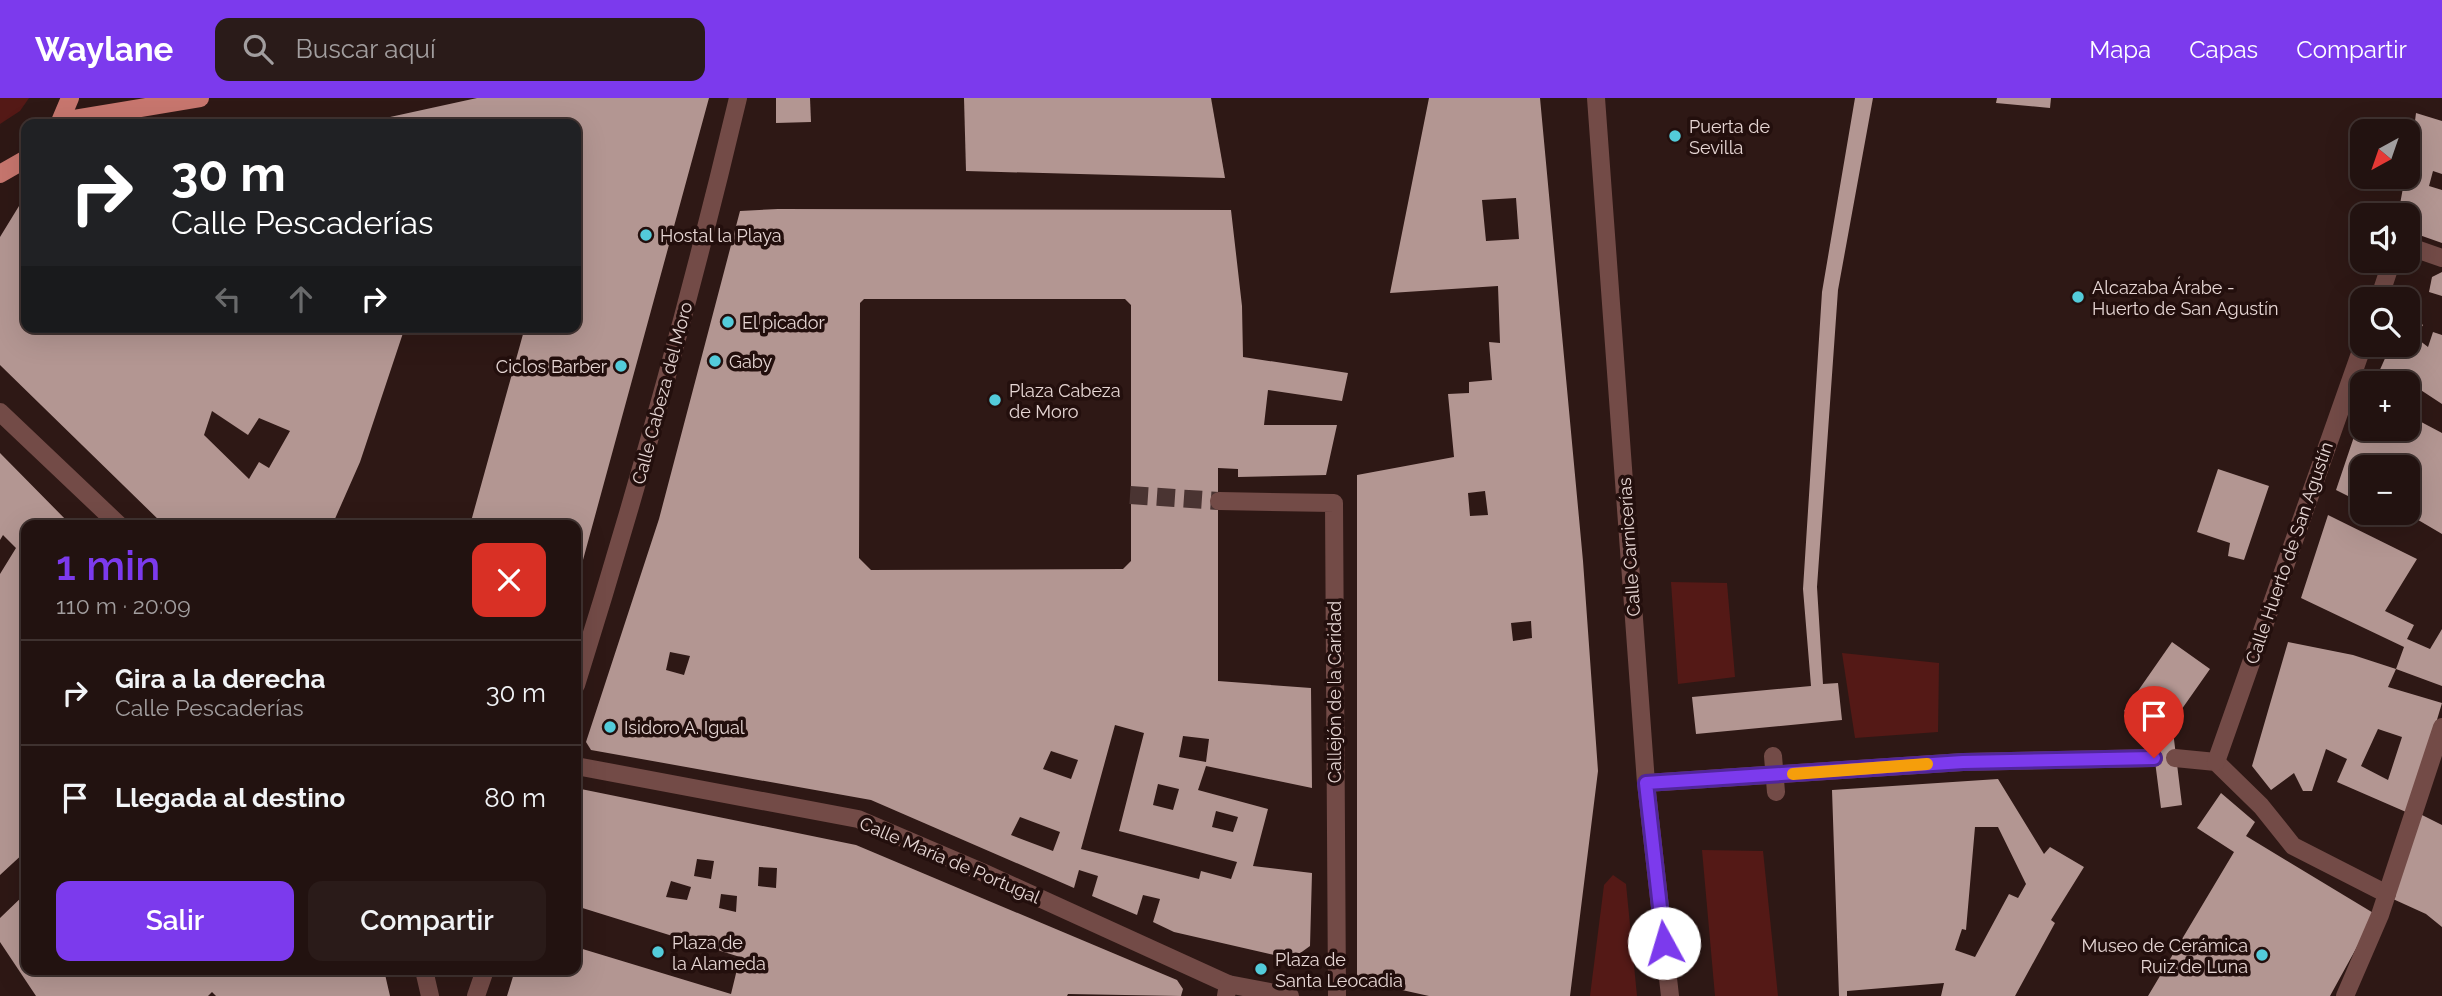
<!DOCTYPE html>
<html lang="es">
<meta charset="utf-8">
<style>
:root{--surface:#221210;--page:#2a1b19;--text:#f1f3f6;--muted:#a29e9f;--line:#3f3230;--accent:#7c3aed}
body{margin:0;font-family:Raleway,sans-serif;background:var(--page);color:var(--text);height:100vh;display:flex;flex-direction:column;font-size:26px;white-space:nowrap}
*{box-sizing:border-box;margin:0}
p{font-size:23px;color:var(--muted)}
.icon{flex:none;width:38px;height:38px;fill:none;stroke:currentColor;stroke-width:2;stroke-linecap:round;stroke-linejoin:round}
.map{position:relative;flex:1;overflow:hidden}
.sheet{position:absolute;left:21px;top:422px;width:560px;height:455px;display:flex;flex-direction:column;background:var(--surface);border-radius:14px;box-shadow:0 7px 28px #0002,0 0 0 2px var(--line)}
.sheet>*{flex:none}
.top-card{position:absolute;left:21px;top:21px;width:560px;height:214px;border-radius:14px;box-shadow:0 7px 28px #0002,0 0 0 2px var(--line);background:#202124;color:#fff;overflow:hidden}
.needle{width:46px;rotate:220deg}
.controls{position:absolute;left:2350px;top:21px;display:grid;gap:14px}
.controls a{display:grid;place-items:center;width:70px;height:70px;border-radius:14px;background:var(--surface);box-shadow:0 7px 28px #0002,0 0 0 2px var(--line);font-size:35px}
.pin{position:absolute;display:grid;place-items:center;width:60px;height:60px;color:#fff;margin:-72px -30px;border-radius:50% 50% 50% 0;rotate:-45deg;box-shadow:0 0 7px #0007}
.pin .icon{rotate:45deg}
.me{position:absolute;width:77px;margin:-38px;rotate:354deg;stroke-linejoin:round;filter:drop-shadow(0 0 5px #0008)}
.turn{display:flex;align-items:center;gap:24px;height:147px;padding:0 35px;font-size:32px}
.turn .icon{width:91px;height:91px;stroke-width:2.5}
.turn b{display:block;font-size:49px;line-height:60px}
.lanes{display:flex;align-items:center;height:66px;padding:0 35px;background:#0003;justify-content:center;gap:35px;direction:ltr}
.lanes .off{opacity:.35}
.round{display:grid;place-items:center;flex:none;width:74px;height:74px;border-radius:14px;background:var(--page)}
.overview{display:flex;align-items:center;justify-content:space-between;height:119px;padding:0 35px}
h1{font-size:42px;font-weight:600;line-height:52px;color:var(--accent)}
.action{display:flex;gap:14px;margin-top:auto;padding:14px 35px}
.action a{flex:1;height:80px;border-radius:14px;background:var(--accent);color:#fff;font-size:28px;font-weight:600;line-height:80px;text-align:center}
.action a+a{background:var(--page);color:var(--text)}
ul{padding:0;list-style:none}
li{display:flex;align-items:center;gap:21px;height:105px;padding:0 35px;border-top:2px solid var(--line)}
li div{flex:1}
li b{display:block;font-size:26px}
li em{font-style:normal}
header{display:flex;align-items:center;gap:42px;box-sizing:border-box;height:98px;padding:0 35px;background:var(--accent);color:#fff}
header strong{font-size:33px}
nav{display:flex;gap:38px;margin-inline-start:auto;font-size:24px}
.search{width:490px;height:63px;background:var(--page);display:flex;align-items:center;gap:18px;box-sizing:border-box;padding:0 24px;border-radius:14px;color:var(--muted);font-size:26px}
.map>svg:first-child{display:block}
</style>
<header>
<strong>Waylane</strong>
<div class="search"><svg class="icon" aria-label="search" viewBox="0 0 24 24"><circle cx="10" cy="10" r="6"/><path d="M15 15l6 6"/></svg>Buscar aquí</div>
<nav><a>Mapa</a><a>Capas</a><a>Compartir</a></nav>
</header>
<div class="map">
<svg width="2442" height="898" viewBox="0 0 2442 898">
<rect width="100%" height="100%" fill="#2e1815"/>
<g fill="#541916">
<path d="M0,0H29L20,13L0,26Z"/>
<path d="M1671,484L1727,485L1735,579L1678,586Z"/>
<path d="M1842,555L1939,565L1938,634L1855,640Z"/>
<path d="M1702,752L1763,753L1778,898H1715Z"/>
<path d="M1613,777L1626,786L1637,898H1590L1604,787Z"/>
</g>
<g fill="#b39692" fill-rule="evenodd">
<path d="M477,0H709L577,484L576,427H470L525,229H576V26H358Z"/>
<path d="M776,0H810L811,24L776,25Z"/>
<path d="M964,0H1211L1225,80L966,73Z"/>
<path d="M1429,0H1540L1583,463L1598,673L1570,898H1429L1357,882V377L1454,359L1448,296L1469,295V284L1492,282L1489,244L1500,245L1498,188L1390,195ZM1516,100L1519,141L1486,143L1482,102ZM1485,393L1488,417L1470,418L1468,395ZM1531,523L1532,540L1513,543L1511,525Z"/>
<path d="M1855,0H1873L1838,192L1817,489L1823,586L1838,585L1842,622L1696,636L1692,599L1811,588L1803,491L1822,194Z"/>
<path d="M1997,0H2051L2050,10L1996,5Z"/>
<path d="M2416,15L2442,23V76L2433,73L2429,88L2442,92V145L2408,133V117H2398L2405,79H2408Z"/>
<path d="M26,106V229H405L360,364L334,423L342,427H164L0,267V139L19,108ZM212,313L248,337L259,320L290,333L269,370L259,364L249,381L204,337Z"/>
<path d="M778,111L1231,112L1242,208L1243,259L1348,275L1342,303L1268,292L1264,327H1337L1326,377L1238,379V371L1218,370V583L1311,590L1312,690L1206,668L1198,692L1268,711L1253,768L1312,775L1310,848L1292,861L1174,834L1153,824L1160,801L1143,797L1137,817L1092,798L1098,778L1079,772L1074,790L871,702L591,652L586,644L659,421L740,113ZM864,201H1125L1131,207V463L1123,471L871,472L859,460L860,205ZM670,554L690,558L684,577L666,572ZM1115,627L1144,635L1119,733L1237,764L1231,781L1201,773L1199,781L1081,751ZM1183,638L1209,641L1206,664L1179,659ZM1051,653L1078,662L1071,681L1043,671ZM1158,686L1179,691L1173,712L1153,707ZM1216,713L1238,719L1233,734L1212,729ZM1020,719L1060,734L1053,753L1011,737Z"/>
<path d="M2442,174V198L2429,194L2432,179Z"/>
<path d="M2408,215L2423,227L2415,239L2428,249L2433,234L2442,237V306L2407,283L2374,285L2391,247H2408Z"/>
<path d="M2362,315V331H2408V317L2442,335V436L2408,416V369H2362V405L2336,392Z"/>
<path d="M0,355L71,427H26V753L0,777V476L16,450L3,437L0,442Z"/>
<path d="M2218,371L2269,388L2244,462L2228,458L2230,445L2197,434Z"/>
<path d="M2328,417L2417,461L2385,513L2414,527L2407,541L2430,551L2442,531V588L2396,571L2388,589L2442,605L2410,712L2406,714L2337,684L2347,661L2326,651L2312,693H2303L2294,675L2271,692L2252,668L2288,544L2353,557L2396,571L2404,549L2301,500ZM2378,631L2402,639L2388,682L2361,668Z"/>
<path d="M2172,544L2210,571L2172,625L2182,707L2161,710L2151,632L2124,613Z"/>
<path d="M1998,681L2044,756L2050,749L2084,769L2051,822L2055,825L2015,898H1941L1944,885L1847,893V898H1839L1832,692ZM1975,729H1998L2026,786L2018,800L2009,796L1975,859L1955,852L1962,831L1966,832Z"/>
<path d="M576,690L856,747L1177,882L1183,891L1181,898L1068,896L1067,898H507L515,872H576V849L731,896L740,859L576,808ZM697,761L714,763L711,781L694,778ZM759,769L777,770L776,790L758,788ZM671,783L691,789L687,802L666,799ZM721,796L737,798L736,814L719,810Z"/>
<path d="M2221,695L2255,724L2246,738L2375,816L2330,898H2148L2234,754L2197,730Z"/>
<path d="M2420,716L2442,727V829L2426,816L2393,801Z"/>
<path d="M26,795V872H384L390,898H216L212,894L208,898H36L0,844V820Z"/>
</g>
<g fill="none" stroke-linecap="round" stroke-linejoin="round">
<path stroke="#4a3432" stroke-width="18" stroke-dasharray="18 9" stroke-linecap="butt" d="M1130,397L1219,403"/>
<g stroke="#734b47" stroke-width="18">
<path d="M2408,160L2419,152L2442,160"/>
<path d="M1773,658L1776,694"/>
</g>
<g stroke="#734b47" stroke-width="18">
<path d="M1596,0L1646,685L1670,898"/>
<path d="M2379,201L2388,174"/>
<path d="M0,314L119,427"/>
<path d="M1219,403L1334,405L1337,898"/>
<path d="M576,587C637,393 691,198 738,0"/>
<path d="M2175,660L2216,664L2261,708L2293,748L2387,796"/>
<path d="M2216,664L2363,247"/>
<path d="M576,668L858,721L982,774L1228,886"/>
<path d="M1646,685L1963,664L2154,660"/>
<path d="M424,872L430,898"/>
<path d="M476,898L485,872"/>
<path d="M1226,898L1228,886L1290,898"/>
<path d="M2345,898L2380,817L2442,629"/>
</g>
<g stroke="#c7766e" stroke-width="18">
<path d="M62,23L200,0"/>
<path d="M59,26L70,0"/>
<path d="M0,76L26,61"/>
</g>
</g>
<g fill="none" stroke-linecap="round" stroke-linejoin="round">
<g stroke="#51269a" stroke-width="18">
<path id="route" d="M1664,845L1646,685L1963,664L2154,660"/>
</g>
<use href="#route" stroke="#7c3aed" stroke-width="12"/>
<path stroke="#f59e0b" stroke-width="12" d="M1793,676L1927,666"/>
</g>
<g fill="#53cbda" stroke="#230f0d" stroke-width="2.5">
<circle cx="1675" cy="38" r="7"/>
<circle cx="646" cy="137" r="7"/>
<circle cx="2078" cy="199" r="7"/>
<circle cx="728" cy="224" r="7"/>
<circle cx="715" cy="263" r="7"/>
<circle cx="621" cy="268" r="7"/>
<circle cx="995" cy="302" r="7"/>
<circle cx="610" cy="629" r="7"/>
<circle cx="658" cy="854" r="7"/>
<circle cx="2262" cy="857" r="7"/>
<circle cx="1261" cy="871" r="7"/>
</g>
<g text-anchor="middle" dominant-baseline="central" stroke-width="7" stroke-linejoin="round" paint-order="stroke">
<g font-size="18" fill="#e6d6d4" stroke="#230f0d" text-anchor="start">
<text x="1689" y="28">Puerta de<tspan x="1689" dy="21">Sevilla</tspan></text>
<text x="660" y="137">Hostal la Playa</text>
<text x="2092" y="189">Alcazaba Árabe -<tspan x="2092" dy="21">Huerto de San Agustín</tspan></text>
<text x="742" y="224">El picador</text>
<text x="729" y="263">Gaby</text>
<text x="607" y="268" text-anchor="end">Ciclos Barber</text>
<text x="1009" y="292">Plaza Cabeza<tspan x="1009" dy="21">de Moro</tspan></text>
<text x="624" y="629">Isidoro A. Igual</text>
<text x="672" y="844">Plaza de<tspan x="672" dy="21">la Alameda</tspan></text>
<text x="2248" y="847" text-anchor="end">Museo de Cerámica<tspan x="2248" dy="21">Ruiz de Luna</tspan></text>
<text x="1275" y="861">Plaza de<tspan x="1275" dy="21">Santa Leocadia</tspan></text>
</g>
<g font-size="18" fill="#e6d6d4" stroke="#230f0d">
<text transform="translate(662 295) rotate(-75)">Calle Cabeza del Moro</text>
<text transform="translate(1629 449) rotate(-94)">Calle Carnicerías</text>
<text transform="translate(2289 455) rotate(-71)">Calle Huerto de San Agustín</text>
<text transform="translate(1334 594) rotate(-90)">Callejón de la Caridad</text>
<text transform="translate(950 762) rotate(23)">Calle María de Portugal</text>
</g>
</g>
</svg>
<div class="controls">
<a><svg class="needle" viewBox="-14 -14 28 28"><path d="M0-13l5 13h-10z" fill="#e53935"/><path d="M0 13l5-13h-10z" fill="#a29e9f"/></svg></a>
<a><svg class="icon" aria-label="sound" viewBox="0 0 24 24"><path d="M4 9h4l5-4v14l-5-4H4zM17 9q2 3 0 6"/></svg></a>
<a><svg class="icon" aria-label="search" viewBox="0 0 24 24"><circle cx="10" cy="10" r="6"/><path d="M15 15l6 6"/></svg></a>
<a>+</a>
<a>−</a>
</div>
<div class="pin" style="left:2154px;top:660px;background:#d93025"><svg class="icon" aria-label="arrive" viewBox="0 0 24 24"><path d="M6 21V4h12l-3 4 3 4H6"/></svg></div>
<svg class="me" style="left:1664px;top:845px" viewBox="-20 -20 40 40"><circle r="19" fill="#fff"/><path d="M0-13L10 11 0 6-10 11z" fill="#7c3aed"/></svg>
<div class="top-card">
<div class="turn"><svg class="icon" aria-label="right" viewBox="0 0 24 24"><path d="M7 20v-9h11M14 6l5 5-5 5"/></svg><div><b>30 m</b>Calle Pescaderías</div></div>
<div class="lanes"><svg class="icon off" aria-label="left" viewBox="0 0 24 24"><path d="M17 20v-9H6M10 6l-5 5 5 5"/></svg><svg class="icon off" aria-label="ahead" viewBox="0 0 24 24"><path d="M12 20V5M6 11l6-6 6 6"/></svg><svg class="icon" aria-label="right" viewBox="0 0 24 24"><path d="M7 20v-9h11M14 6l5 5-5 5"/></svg></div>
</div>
<section class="sheet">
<div class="overview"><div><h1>1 min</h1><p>110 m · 20:09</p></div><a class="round" style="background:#d93025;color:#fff"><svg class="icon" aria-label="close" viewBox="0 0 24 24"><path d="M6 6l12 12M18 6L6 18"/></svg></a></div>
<ul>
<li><svg class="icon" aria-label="right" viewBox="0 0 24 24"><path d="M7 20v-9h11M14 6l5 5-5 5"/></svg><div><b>Gira a la derecha</b><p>Calle Pescaderías</p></div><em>30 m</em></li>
<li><svg class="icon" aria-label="arrive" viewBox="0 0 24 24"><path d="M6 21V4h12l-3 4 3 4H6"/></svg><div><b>Llegada al destino</b></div><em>80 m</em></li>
</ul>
<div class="action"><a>Salir</a><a>Compartir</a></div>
</section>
</div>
